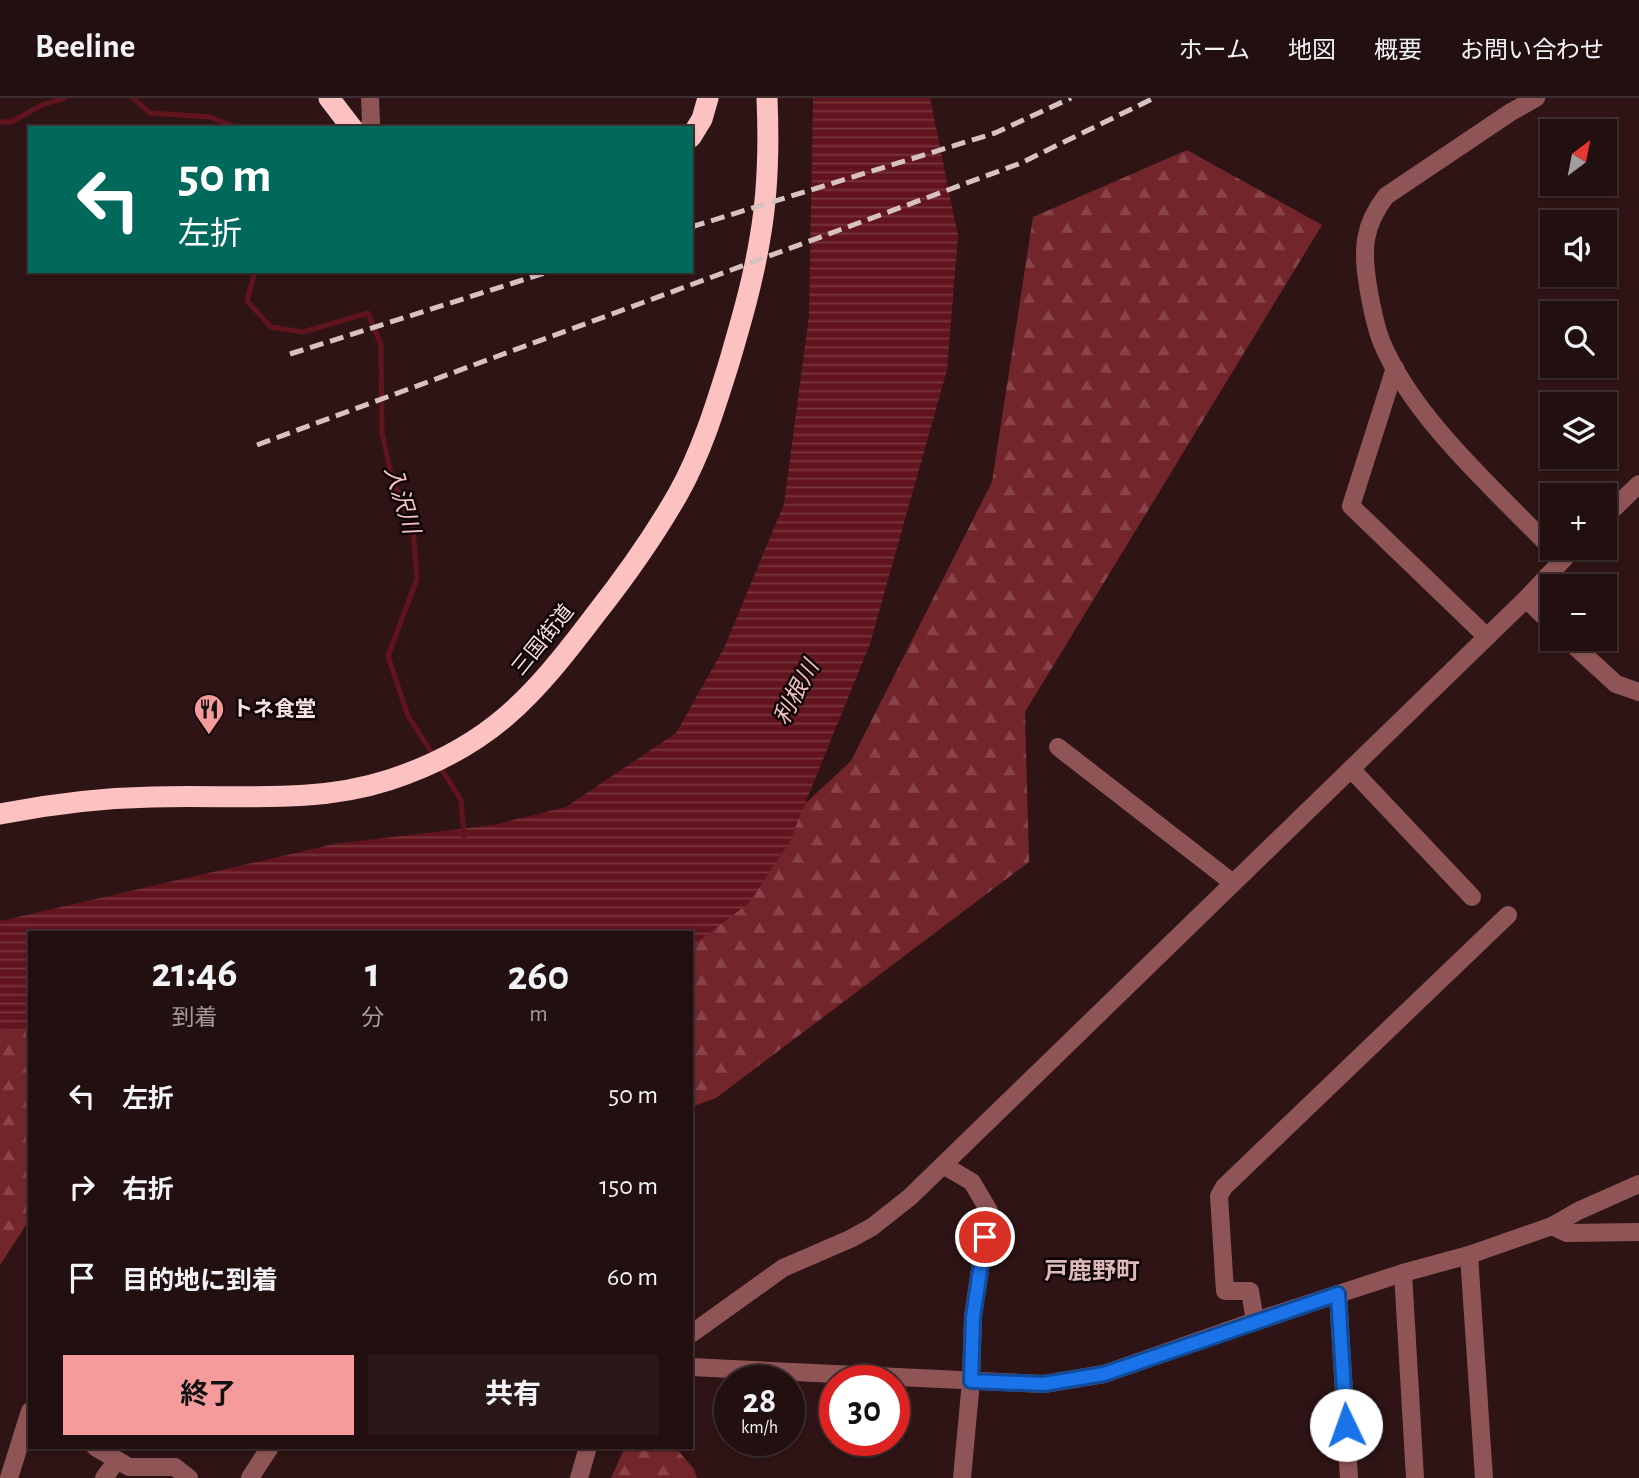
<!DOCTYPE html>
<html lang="ja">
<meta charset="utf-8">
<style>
:root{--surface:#220f10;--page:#2a1819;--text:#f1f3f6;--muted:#a29c9f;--line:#3f2f30;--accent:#f59b9c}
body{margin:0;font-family:"Alegreya Sans","Noto Sans JP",sans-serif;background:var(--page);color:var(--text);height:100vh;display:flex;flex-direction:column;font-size:26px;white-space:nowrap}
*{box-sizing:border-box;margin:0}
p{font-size:23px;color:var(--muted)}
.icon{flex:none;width:38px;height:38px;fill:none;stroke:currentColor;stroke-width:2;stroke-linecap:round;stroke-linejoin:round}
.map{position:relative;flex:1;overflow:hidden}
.drawer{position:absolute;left:28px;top:833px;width:665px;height:518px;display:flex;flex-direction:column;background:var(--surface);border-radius:0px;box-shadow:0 2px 5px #0004,0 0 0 2px var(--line)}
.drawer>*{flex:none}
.banner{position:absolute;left:28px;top:28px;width:665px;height:147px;border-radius:0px;box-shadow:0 2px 5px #0004,0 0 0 2px var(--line);background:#00695c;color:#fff;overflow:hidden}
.needle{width:46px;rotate:32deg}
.controls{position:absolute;left:1540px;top:21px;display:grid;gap:14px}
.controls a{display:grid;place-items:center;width:77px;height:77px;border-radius:0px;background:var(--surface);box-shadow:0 2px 5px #0004,0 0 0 2px var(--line);font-size:35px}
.speed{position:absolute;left:714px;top:1267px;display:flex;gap:14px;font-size:35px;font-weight:700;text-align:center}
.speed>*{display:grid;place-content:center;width:91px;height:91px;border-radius:50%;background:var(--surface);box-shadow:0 2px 5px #0004,0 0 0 2px var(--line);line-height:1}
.speed small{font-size:18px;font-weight:400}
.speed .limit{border:10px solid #d22;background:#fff;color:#111}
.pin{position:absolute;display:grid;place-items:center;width:60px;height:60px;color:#fff;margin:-30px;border:4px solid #fff;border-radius:50%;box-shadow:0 2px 7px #0007}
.me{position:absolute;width:77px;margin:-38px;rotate:357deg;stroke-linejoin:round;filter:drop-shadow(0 0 5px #0008)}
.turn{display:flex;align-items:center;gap:24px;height:147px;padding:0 35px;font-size:32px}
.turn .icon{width:91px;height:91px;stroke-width:2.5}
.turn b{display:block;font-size:49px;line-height:60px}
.eta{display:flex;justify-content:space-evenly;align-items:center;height:119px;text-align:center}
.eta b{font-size:42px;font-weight:700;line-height:49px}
.button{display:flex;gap:14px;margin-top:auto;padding:14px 35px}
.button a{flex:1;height:80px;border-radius:0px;background:var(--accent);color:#111;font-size:28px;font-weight:700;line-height:80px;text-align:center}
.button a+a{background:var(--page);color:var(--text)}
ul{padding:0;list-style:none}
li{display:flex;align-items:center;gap:21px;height:91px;padding:0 35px}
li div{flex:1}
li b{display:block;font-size:26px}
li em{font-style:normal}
header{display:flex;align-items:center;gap:42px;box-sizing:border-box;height:98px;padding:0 35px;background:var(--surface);border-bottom:2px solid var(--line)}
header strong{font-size:33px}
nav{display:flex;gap:38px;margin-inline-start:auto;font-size:24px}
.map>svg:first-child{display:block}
</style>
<header>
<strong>Beeline</strong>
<nav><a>ホーム</a><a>地図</a><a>概要</a><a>お問い合わせ</a></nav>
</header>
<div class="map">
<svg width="1639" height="1380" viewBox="0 0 1639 1380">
<defs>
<pattern id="forest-firs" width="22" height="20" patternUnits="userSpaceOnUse" patternTransform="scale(1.75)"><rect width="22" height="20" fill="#73252c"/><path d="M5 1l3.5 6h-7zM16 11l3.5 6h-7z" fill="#88444a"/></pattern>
<pattern id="water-rules" width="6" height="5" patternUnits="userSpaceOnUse" patternTransform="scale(1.75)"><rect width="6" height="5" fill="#62141e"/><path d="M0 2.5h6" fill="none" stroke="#79363e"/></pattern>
</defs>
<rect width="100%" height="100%" fill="#2e1415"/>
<g fill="url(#forest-firs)">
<path d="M1187,52L1322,127L1025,614L1029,764L716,1000L691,1009V835H666L851,663L992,384L1033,119Z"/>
<path d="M0,911L30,920V1121L0,1167Z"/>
<path d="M625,1349H675L694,1371L697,1380H611Z"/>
</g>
<path fill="url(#water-rules)" d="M813,0H930L958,138L947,272L870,546L789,745L749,805L691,849V835H30V932L0,931V823L334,746L493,727L566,709L676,635L724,550L784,406L809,218Z"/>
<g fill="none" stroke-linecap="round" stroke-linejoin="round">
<g stroke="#62141e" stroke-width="5">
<path d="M133,0L150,15L210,19L237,30"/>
<path d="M0,24H11L44,6L65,0"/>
<path d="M255,173L247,203L271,229L303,234L368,215L381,247L382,335L392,380L413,431L417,481L388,558L408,618L434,658"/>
<path d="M439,667L461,702L464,738"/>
</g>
<g stroke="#8f5556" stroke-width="18">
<path d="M1536,0L1511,14L1386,98C1363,128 1362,152 1368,188C1371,206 1375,228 1382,245C1415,324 1503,399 1562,461"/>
<path d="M368,30L371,24L370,0"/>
<path d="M1395,270L1351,408L1487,539"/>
<path d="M1605,419L1639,386"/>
<path d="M1526,501L1552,526"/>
<path d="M1567,541L1616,586L1639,594"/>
<path d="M1058,649L1233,785"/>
<path d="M1351,671L1472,799"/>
<path d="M943,1067L972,1084L989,1113L973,1218L971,1283L962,1380"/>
<path d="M1552,1128L1567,1135L1639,1134"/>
<path d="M1469,1157L1484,1380"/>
<path d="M1403,1175L1415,1380"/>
<path d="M1338,1196L1349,1380"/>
<path d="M1255,1223L1250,1193H1225L1219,1098L1224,1089L1508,817"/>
<path d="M691,1236L783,1170L850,1141L872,1129L910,1099L1526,501L1574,450"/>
<path d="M691,1269L1044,1286L1104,1276L1255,1223L1403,1175L1469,1157L1552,1128L1578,1113L1639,1086"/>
<path d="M95,1349L129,1369H175L189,1380"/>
<path d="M9,1380L30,1313"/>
<path d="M104,1380L117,1362"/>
<path d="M250,1380L270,1349"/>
<path d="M579,1380L588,1349"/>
</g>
<g stroke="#fcc1c1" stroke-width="21">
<path d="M329,0L352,30"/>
<path d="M691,39L702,21L708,0"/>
<path d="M0,716C50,706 101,700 152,699C231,696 312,707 389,682C490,649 533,599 595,517C625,479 654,438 678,396C701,355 715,310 729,265C741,224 753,183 760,140C768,95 769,46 767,0"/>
</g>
<g stroke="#d7c2c2" stroke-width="5" stroke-dasharray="14 7" stroke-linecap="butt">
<path d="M691,129L995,35L1071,0"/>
<path d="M290,256L551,173"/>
<path d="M257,347L1021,65L1154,0"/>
</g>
</g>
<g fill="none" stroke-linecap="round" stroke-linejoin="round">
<g stroke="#114b97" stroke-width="18">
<path id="route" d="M985,1139L973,1219L971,1283L1044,1286L1104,1276L1338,1196L1346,1327"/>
</g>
<use href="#route" stroke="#1a73e8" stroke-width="12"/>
</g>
<defs>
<g id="restaurant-pin" transform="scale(1.575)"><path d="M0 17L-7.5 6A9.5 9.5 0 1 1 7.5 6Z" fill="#f59b9c" stroke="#0f0505"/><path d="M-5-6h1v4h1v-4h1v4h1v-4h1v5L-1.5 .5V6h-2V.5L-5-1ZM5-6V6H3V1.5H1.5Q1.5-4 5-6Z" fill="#111"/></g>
</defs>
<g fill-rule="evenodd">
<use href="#restaurant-pin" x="209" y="611"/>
</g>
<g text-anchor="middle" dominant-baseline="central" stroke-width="5" stroke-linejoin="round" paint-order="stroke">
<g font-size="21" fill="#f5e1e1" stroke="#0f0505">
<text transform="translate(543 542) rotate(-51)">三国街道</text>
</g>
<g font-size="21" font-weight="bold" fill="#f5e1e1" stroke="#0f0505" text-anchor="start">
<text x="232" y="611">トネ食堂</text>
</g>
<g font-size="23" font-style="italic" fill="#f1c0c0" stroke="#0f0505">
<text transform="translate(401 402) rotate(73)">入沢川</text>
<text transform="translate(797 595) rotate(-62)">利根川</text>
</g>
<g font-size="24" font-weight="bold" fill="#deb9b9" stroke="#0f0505">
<text x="1092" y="1174">戸鹿野町</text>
</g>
</g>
</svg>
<div class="controls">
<a><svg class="needle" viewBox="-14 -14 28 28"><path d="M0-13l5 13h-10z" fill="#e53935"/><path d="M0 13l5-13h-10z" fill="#a29c9f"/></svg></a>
<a><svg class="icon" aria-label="sound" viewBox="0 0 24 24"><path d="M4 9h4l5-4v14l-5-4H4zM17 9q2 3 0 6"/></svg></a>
<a><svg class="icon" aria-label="search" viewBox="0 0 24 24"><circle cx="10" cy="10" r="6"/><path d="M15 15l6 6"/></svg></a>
<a><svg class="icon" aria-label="layers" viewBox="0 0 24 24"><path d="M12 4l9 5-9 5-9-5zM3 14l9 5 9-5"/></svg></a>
<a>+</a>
<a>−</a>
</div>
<div class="speed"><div>28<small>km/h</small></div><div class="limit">30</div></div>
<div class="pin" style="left:985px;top:1139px;background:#d93025"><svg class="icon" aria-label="arrive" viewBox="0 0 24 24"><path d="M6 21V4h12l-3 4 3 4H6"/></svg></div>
<svg class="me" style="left:1346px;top:1327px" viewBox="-20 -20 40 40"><circle r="19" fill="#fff"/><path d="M0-13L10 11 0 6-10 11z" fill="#1a73e8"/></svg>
<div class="banner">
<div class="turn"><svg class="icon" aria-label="left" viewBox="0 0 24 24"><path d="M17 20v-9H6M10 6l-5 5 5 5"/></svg><div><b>50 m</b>左折</div></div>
</div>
<section class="drawer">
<div class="eta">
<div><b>21:46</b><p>到着</p></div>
<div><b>1</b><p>分</p></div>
<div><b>260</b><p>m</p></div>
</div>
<ul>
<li><svg class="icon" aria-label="left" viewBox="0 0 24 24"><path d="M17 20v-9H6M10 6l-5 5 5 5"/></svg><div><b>左折</b></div><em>50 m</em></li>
<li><svg class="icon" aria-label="right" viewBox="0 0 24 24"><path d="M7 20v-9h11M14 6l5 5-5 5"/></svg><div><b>右折</b></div><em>150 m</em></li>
<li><svg class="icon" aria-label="arrive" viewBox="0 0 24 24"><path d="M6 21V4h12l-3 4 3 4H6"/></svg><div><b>目的地に到着</b></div><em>60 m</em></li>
</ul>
<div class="button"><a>終了</a><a>共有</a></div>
</section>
</div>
